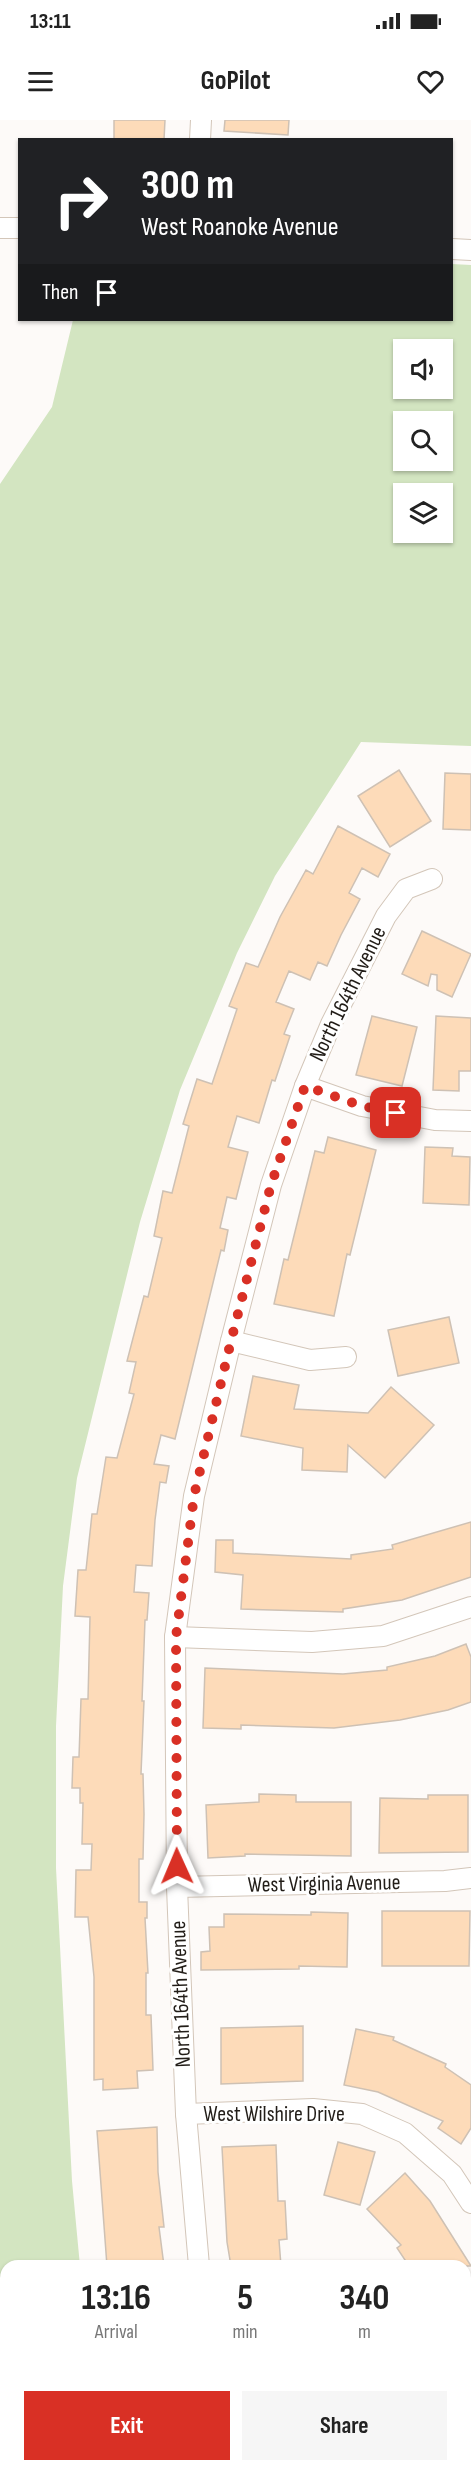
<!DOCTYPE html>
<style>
:root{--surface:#fff;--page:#f6f6f6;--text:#222;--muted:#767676;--accent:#d93025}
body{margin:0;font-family:"Sofia Sans Condensed",sans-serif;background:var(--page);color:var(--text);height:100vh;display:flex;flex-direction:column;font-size:22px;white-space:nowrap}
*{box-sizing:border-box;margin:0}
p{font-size:20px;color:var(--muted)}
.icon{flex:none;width:33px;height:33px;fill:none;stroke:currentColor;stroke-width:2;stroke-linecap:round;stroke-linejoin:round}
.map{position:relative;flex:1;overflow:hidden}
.panel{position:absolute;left:0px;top:2140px;width:471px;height:212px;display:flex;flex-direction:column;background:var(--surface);border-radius:18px 18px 0 0;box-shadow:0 2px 4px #0004}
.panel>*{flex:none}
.hud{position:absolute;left:18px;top:18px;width:435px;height:183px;border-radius:0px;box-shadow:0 2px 4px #0004;background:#202124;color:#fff;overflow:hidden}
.tools{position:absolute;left:393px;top:219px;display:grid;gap:12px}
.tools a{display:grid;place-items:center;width:60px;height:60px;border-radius:0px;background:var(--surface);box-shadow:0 2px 4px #0004;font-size:30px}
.pin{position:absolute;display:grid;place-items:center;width:51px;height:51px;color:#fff;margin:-26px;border-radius:12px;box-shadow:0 3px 9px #0006}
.me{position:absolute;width:66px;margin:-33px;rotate:359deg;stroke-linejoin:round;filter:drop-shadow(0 0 4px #0008)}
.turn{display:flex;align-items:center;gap:21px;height:126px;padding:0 24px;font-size:27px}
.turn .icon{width:78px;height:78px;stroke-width:2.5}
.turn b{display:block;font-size:42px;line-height:51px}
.then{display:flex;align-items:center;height:57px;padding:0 24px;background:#0003;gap:12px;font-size:22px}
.eta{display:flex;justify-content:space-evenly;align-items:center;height:102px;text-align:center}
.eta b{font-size:36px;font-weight:700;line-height:42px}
.button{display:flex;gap:12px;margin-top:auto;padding:12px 24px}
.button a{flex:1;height:69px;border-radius:0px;background:var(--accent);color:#fff;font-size:24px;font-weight:700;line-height:69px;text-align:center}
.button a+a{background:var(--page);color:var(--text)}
.status{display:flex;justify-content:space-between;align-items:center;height:42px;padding:0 30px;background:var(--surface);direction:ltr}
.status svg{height:16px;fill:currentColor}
header{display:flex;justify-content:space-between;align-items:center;height:78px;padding:0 24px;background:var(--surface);font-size:27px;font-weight:700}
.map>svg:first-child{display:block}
</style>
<div class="status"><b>13:11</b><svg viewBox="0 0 49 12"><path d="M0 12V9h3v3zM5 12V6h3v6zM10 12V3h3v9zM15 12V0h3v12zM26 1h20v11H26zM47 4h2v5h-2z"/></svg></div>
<header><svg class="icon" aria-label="menu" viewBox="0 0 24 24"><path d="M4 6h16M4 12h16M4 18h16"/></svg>GoPilot<svg class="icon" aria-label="heart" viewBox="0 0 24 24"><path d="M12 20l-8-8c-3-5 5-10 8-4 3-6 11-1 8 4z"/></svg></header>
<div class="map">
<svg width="471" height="2351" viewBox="0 0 471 2351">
<rect width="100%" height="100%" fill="#fdfaf8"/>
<path fill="#d3e5c1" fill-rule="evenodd" d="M452,144L471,145V626L361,622L275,756L237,833L180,970L140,1102L77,1358L63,1466L56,1606V1748L72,2061L80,2146H6V2346H101L102,2351H0V364L52,287L73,200H452ZM404,230H442V268H404ZM404,302H442V340H404ZM404,374H442V412H404Z"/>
<g fill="#fddbb9" stroke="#cec1b4" stroke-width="1.5">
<path d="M114,0H165L164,20L114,19Z"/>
<path d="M225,0H289L288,15L224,11Z"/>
<path d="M399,650L431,701L390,727L358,676Z"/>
<path d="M445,653L471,654V710L443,709Z"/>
<path d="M338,706L390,734L378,757L362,748L349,773L360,779L341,815L327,846L318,842L310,860L289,851L276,882L294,889L284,914L290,916L275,961L272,960L259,1003L237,996L228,1027L248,1032L236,1079L227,1077L220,1108L228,1110L224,1131L221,1130L175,1319L161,1315L154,1344L169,1346L166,1363L160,1362L155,1400L152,1446L136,1445L134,1472L149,1473L147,1500H145L142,1581H144L141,1654H143L144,1694L143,1739H139V1782H147V1798H145L148,1853H146V1895H151L153,1950L137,1951L138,1968L103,1970V1959L94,1960V1857L88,1797H75L76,1750H91L92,1724H82L83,1683H80V1668H72L73,1637H79L81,1579H88L90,1497L75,1496L78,1450H86L92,1394H97L106,1337L117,1338L134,1274L129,1273L136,1242L127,1241L144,1176L148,1177L162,1118L154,1116L163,1071L172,1073L189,1006L183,1004L197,959L212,964L237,889L229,886L246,843L258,847L280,797L306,750L313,754Z"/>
<path d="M422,811L471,834L452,877L437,870V855L431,854L428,866L402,854Z"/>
<path d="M372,896L417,907L402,966L356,955Z"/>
<path d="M436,896L471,898V951H459V971L433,970Z"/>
<path d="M328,1017L376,1030L350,1135L347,1134L334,1196L274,1184L284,1139L288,1140L315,1031L324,1033Z"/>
<path d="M425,1027L453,1028L452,1036L470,1037L469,1085L423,1083Z"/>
<path d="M449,1197L459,1243L398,1256L388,1210Z"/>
<path d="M253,1256L299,1265L294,1289L368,1293L391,1267L434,1305L385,1358L348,1325L347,1352L302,1350L303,1328L241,1316Z"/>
<path d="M471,1402V1457L402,1480L343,1489V1492L241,1489L243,1455L215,1452L216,1420H233V1433L351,1439V1435L393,1429L392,1425Z"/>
<path d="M466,1524L471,1537V1582L448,1590L400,1600L334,1608L241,1605V1609L203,1608L205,1548L343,1554L387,1550V1547L435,1536Z"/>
<path d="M259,1674L296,1675V1682H351V1736L245,1734V1736L208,1738L206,1685L259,1682Z"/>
<path d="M428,1675H468V1732L379,1733L380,1678L428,1679Z"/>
<path d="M382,1791H470L469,1846H382Z"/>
<path d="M311,1792L348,1793L347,1847L299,1846V1849L201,1850V1832L210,1831L209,1807H224V1794L311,1795Z"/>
<path d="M303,1906V1961L221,1964V1908Z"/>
<path d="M356,1909L394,1917L393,1920L446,1944L445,1947L471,1965V2008L461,2024L438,2008L443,2001L378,1972L344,1965Z"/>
<path d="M157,2007L158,2052L164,2107H159L164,2146H107L97,2011Z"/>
<path d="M338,2022L375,2032L360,2085L324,2075Z"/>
<path d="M276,2025L278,2081H285L287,2119L279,2120L281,2146H231L227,2122L222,2027Z"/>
<path d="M405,2053L430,2081L471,2146H409L397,2128L401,2125L367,2089Z"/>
</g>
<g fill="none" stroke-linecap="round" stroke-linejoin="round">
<g stroke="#d3c6b9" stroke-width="22">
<g id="minor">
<path d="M200,20L201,0"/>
<path d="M0,108H20"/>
<path d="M452,129L471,130"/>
<path d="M305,966L362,986L435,1000L471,1001"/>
<path d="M231,1221L310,1240L346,1237"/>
<path d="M175,1517L312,1522L383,1516L471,1487"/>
<path d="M177,1767L445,1761L471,1758"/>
<path d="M186,1994L313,1989L362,1994L405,2013L452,2054L471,2083"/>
<path d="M199,2146L186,1994L177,1767L175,1517L194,1376L231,1221L271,1065L305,966L331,904L386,796L406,769L432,759"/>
<path d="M220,2346V2351"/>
</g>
</g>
<use href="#minor" stroke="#fff" stroke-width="20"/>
</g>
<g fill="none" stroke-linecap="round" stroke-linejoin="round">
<path stroke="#d93025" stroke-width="10" stroke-dasharray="0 18" d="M177,1746L176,1517L194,1376L231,1221L271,1065L305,966L362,986L396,993"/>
</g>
<g text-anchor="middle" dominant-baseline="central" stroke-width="6" stroke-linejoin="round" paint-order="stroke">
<g font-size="22" fill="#221d18" stroke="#fff">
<text transform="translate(348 874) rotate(-64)">North 164th Avenue</text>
<text transform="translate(324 1764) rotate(-1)">West Virginia Avenue</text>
<text transform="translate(181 1874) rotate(-92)">North 164th Avenue</text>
<text x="274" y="1994">West Wilshire Drive</text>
</g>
</g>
</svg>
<div class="tools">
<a><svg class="icon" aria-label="sound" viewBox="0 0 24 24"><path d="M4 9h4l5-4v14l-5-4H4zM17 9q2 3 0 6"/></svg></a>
<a><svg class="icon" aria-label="search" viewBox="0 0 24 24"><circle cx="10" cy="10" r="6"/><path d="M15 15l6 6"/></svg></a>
<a><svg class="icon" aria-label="layers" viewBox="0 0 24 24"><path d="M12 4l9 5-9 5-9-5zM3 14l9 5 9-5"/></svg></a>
</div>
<div class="pin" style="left:396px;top:993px;background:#d93025"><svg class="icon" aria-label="arrive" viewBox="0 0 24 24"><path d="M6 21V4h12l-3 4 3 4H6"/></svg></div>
<svg class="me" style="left:177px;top:1746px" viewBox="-20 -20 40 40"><path d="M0-17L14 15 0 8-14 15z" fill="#d93025" stroke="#fff" stroke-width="4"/></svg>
<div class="hud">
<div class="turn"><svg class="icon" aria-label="right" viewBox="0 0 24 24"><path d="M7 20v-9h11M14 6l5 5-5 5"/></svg><div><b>300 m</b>West Roanoke Avenue</div></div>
<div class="then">Then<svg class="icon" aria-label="arrive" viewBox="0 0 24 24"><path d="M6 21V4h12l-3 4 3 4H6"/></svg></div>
</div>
<section class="panel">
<div class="eta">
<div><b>13:16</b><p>Arrival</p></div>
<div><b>5</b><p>min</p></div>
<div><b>340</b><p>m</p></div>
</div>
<div class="button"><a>Exit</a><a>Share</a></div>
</section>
</div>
